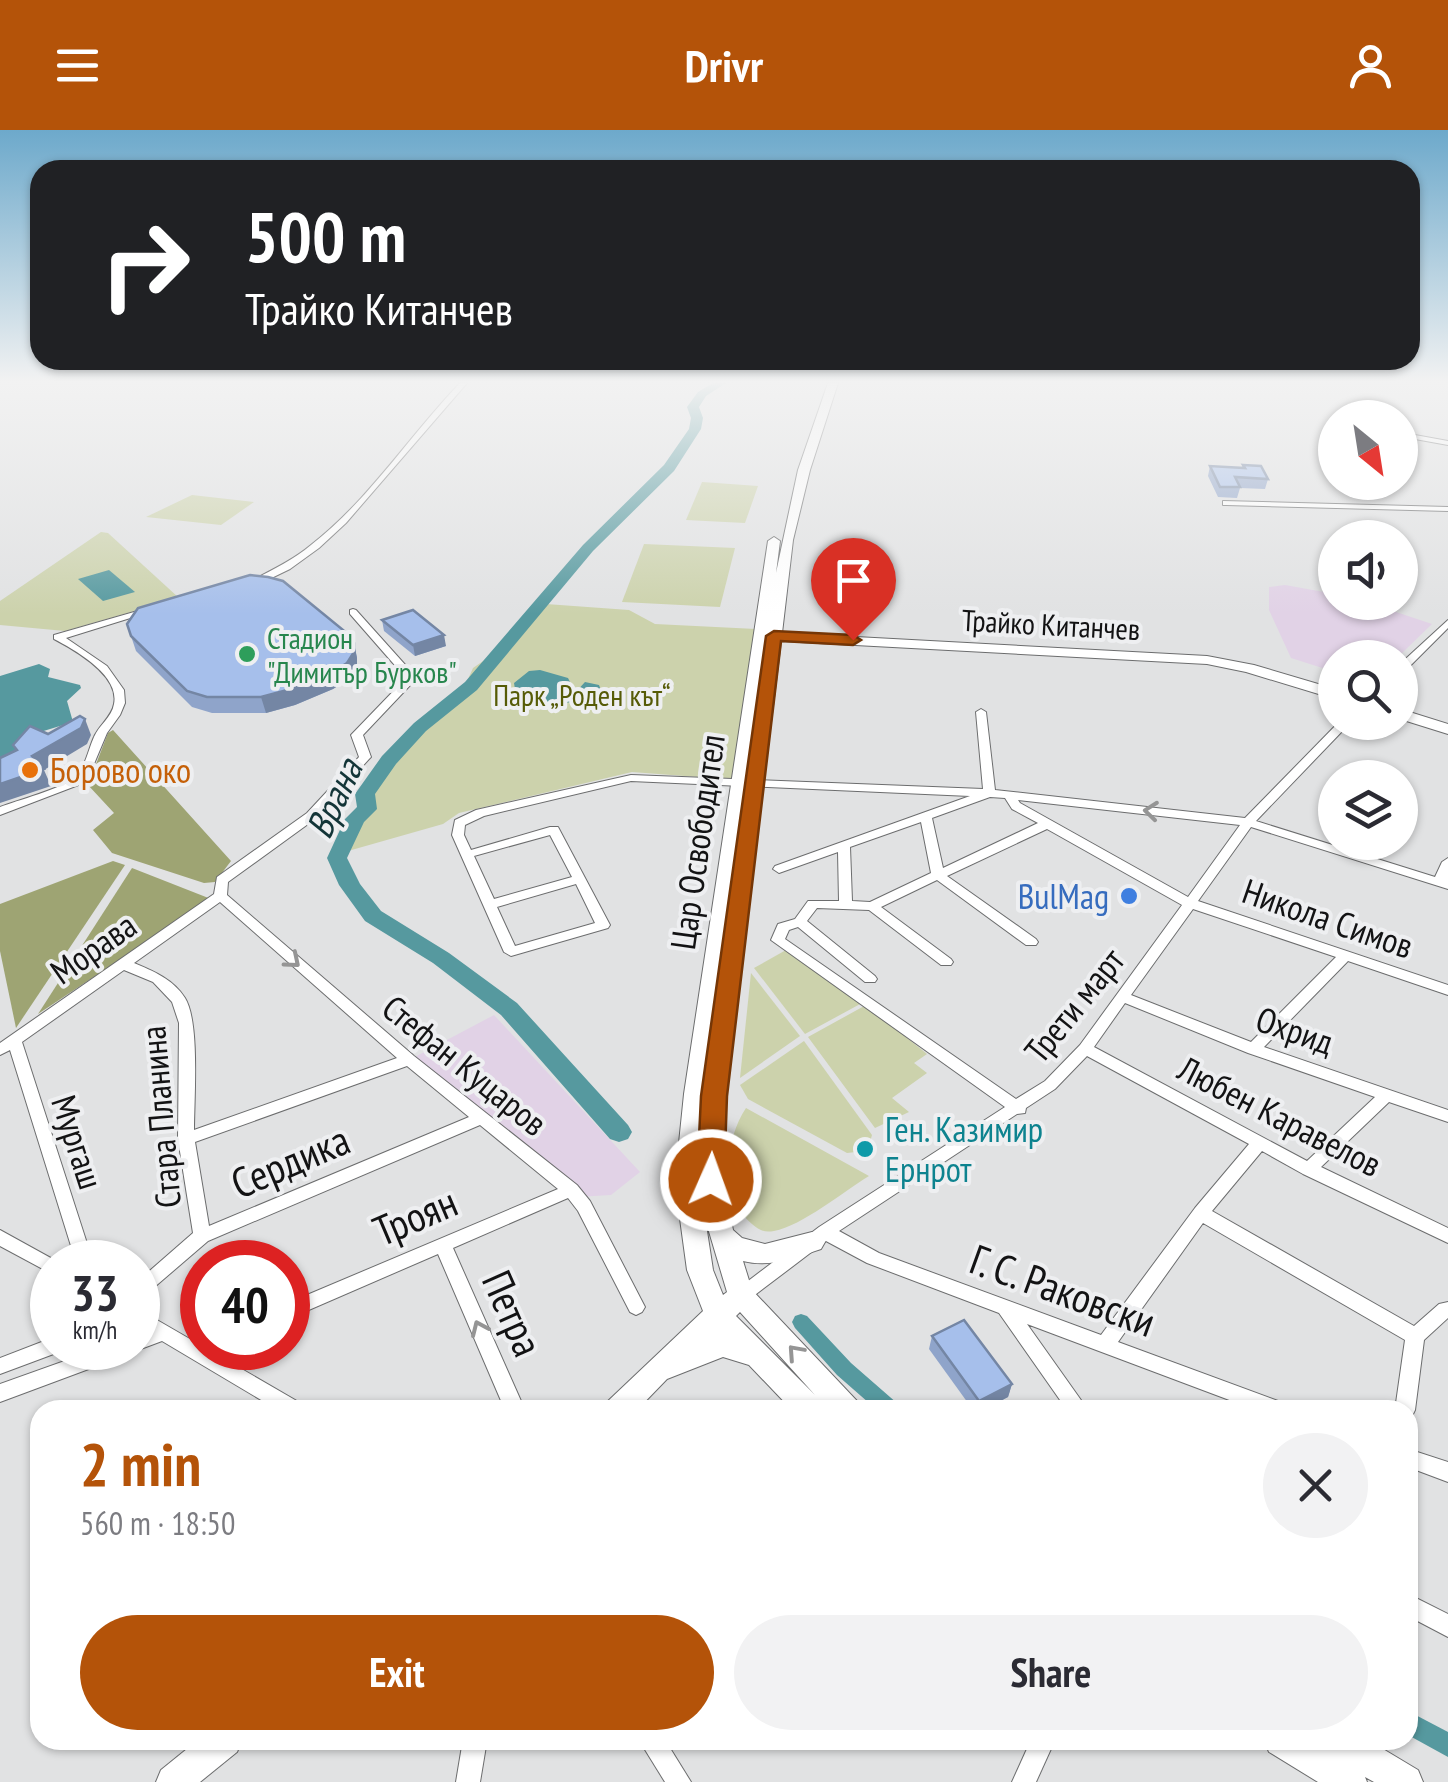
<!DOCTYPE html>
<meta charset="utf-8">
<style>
:root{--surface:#fff;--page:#f2f2f3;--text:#2b2b33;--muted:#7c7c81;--accent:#b45309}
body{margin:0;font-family:"PT Sans Narrow",sans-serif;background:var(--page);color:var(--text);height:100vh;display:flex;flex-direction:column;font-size:38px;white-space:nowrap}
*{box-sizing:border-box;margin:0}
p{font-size:32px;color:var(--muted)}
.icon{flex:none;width:55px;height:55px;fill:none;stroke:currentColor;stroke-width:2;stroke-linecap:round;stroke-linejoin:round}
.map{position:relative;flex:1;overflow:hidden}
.drawer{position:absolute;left:30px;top:1270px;width:1388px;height:350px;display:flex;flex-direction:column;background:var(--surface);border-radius:30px;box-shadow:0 2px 8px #0004}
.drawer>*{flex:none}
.hud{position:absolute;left:30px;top:30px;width:1390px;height:210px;border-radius:30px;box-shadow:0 2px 8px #0004;background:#202124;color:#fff;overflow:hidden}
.needle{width:65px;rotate:150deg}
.controls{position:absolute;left:1318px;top:270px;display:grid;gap:20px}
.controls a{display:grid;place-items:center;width:100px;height:100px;border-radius:50%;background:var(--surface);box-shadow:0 2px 8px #0004;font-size:50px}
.speed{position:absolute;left:30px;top:1110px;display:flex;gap:20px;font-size:50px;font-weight:700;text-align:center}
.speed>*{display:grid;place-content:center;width:130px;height:130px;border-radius:50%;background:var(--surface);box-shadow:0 2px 8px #0004;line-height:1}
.speed small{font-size:25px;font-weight:400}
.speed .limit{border:15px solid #d22;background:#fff;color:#111}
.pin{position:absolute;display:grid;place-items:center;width:85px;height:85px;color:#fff;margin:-102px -42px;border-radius:50% 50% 50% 0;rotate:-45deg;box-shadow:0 0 10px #0007}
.pin .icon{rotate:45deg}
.me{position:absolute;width:110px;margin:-55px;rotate:2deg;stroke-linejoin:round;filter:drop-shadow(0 0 8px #0008)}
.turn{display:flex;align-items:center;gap:35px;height:210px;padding:0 50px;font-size:45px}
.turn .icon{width:130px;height:130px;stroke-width:2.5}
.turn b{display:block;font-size:70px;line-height:85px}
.round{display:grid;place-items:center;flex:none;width:105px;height:105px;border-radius:52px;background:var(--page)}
.head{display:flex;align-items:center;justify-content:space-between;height:170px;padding:0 50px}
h1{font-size:60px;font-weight:700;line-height:75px;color:var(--accent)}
.primary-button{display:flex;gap:20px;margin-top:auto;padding:20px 50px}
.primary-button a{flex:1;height:115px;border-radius:60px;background:var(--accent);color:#fff;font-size:40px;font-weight:700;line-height:115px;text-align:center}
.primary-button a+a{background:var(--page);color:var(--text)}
header{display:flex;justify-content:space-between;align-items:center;height:130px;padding:0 50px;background:var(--accent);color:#fff;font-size:45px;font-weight:700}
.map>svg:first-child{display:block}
</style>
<header><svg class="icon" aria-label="menu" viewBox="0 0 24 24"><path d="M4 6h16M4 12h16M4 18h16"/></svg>Drivr<svg class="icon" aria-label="person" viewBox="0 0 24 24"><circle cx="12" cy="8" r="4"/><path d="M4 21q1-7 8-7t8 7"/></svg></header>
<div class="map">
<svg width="1448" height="1652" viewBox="0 0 1448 1652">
<rect width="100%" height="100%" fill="#e1e2e3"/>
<g fill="#e1d2e6">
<path d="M1285,455L1335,464V472L1369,473L1432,494L1398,527L1335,528V542L1291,528L1269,480V457Z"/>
<path d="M494,885L640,1042L611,1065L577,1067L409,930Z"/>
</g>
<g fill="#ccd2ac">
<path d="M702,352L758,356L745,393L686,390Z"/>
<path d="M192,365L254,372L221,395L146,387Z"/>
<path d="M101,402L108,403L179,468L65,501L0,495V471Z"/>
<path d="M644,414L735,418L720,477L622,472Z"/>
<path d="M546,474L629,480L655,494L756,499L737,650L632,642L459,683L443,694L341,723L376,648L394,625L456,576L473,538L502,518Z"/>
<path d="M786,820L862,873L805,904L754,838Z"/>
<path d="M751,843L800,906L740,948Z"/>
<path d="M866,875L927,924L914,933L927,943L892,968L909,982L875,998L808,907Z"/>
<path d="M804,911L872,1005L870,1012L856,1022L847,1023L748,969L740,955Z"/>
<path d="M746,978L869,1046C844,1061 802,1096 774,1101C764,1103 759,1100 752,1094C720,1066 724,1011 746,978Z"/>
</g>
<g fill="#9ea473">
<path d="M113,600L231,731L215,752L204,753L112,723L93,700L114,683L88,655L108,603Z"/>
<path d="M113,731L125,735L16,898L0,821V774Z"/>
<path d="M132,738L211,769L38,884Z"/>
</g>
<g fill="#56999f">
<path d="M109,440L135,462L103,471L78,449Z"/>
<path d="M39,534L50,539L48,547L80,555L81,558L67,571L73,592L37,603V609L0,633V546Z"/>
<path d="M540,540L568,548L570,552L557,560L559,567L573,565L585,552L599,555L602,563C586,577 536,574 516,565L514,553L529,541Z"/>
</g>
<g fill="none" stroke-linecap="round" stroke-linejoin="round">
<g fill="#56999f" fill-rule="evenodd">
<path d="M801,1184L807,1186L851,1233L898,1274L901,1280H877L837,1245L795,1198L792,1192L795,1186Z"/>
<path d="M1408,1581L1448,1602V1627L1408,1605Z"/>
</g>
<path fill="#56999f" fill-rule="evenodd" d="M713,253H726L706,266L699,277L703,288L701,299L674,341L593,421L477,560L426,601L396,634L375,664L377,679L364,692L347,728L360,754L381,781L449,823L517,873L628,995L632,1002L628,1009L619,1012L610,1009L501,885L433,833L365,791L339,755L327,728L345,689L357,677L355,664L382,626L414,593L465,552L583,415L664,335L689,299L691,288L687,277L698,262Z"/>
<g stroke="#6c6d6e" stroke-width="2">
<g id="street">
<path d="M460,253H467L346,393L319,418L290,439L257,455H251V451C272,440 293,430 311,415C369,370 410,305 460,253Z"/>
<path d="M1404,303L1448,311V315L1404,307Z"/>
<path d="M1223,371L1448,377V381L1226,375H1223Z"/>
<path d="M148,478L156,480L66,508L107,536L124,560L125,573L120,585L107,603L91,641L81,654L0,685V677C16,671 62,658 73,649C85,640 88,620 94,607C99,595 112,587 114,574C120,545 75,520 54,509V505Z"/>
<path d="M353,479L356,480L417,548L363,605L371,627L369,629L315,689L228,752L227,765L414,926L577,1055L590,1071L645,1177L642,1182L636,1185L630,1182L578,1081L568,1068L453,1118L525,1280H505L438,1124L288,1189V1173L558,1059L480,995L208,1111L144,1166L138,1169V1151L193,1103L178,1009L179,893L172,872L153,852L124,840L22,912L93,1132H76L10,920L0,925V913L214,764L217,747L307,683L359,627L351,605L406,548L350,484V480ZM220,772L397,928L194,1000C194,969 200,892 185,868C173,849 153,841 134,833ZM407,936L469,987L209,1096L195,1012Z"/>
<path d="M1448,490V498L1404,542L1400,543V534Z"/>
<path d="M981,579L986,582L995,660L1245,688L1339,592H1351L1256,691L1435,747L1442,732L1448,728V759L1251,697L1198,771L1448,855V865L1348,831L1264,917L1448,980V992L1389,972L1321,1037L1448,1098V1113L1303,1044L1262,1021L1212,1081L1414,1196L1439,1174L1448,1172V1188L1424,1210L1415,1280L1412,1286L1408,1288V1280H1395L1405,1210L1203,1093L1118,1212L1286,1274L1289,1280H1256L1027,1194L1088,1280H1067L999,1183L867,1133L826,1111L747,1171L741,1174L735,1171L732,1166L735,1161L819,1097L1005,977L771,810L778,794L795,789L808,771H839L838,722L779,743L773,739L775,736L970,666L631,651L484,686L465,695L464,705L471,720L550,697H558L610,795L608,798L511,826L504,822L452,705L455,690L476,680L631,645L983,659L976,582ZM990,667L1005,668L1012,679L1038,693L943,738L932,688ZM1018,670L1240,695L1188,767L1020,673ZM921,692L931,743L870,772L852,771L850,717ZM1047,699L1182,775L1080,915L1045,951L1016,969L785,809L789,800L798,797L865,852H875L877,849L875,846L807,791L817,778L869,780L941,835H951L953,832L951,829L881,777L937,750L1026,815H1036L1038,812L1036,809L947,746ZM550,705L572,747L494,769L474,726ZM576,754L595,793L515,816L497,777ZM1193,779L1336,827L1251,912L1131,865ZM1125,873L1248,923L1375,967L1307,1031L1094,917ZM1087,926L1249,1014L1195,1078L1101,1205L879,1123L839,1101L1017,984L1025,983L1026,978L1055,959Z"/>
<path d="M0,1100L58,1132H52V1144L0,1116Z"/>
<path d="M138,1179L302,1274L305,1280H278L162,1211L138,1220L131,1218H138V1204L145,1201L138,1196Z"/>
<path d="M52,1208V1218H61L59,1222L0,1244V1228Z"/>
<path d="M101,1218H131L129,1224L0,1272V1254Z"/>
<path d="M1408,1319L1448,1332V1352L1408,1337Z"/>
<path d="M1408,1464L1448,1484V1507L1408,1486Z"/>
<path d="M463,1610H487L480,1652H456Z"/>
<path d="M639,1610H665L691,1652H665Z"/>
<path d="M1031,1610H1055L1036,1652H1012Z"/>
</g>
</g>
<g stroke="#6c6d6e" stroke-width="2">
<g id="secondary">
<path d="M828,253H838L810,340L793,410L782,503L1207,526L1254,535L1335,559V569L1246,542L1207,534L781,511L725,965L723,1050L733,1100L742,1108L765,1114L812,1102L821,1105L825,1112L821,1119C795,1128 770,1138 743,1131L752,1160L857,1271L861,1280H829L821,1272L825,1280H792L749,1235L723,1227L667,1249L637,1280H604L608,1271L703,1181L687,1140L675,1052L684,964L768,411L774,407L780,411L776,443L798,340ZM705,1088L727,1162L723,1165L713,1140ZM740,1182L815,1265L736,1186Z"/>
<path d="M1400,579L1448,594V604L1400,589Z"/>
<path d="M198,1610H242L237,1622L200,1652H156L161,1640Z"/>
<path d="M1264,1610H1313L1321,1615L1319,1610H1368L1418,1640L1423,1652H1374L1365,1647L1367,1652H1318L1269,1622Z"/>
</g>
</g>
<use href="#street" fill="#fff" fill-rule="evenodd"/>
<use href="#secondary" fill="#fff" fill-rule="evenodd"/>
</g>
<g fill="#8fa4ca">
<path d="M1243,335L1268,349L1265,359L1240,358L1237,368L1218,367L1208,346L1210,336L1242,338Z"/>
<path d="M382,490L446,516L415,526L384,501Z"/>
<path d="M127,494L354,513L357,528V537L350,548L333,559L295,575L266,583H212L192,577L136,521Z"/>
<path d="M932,1206L1012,1254L1008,1267L983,1280H973L929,1219Z"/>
</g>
<g fill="#7486a4">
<path d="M444,505L446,516L415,526L413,515Z"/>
<path d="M354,513L357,528V537L350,548L333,559L295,575L266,583L261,567Z"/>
<path d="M85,589L91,605L87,614L44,640L51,656L0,673V654L32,626Z"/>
<path d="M1012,1254L1008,1267L983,1280H977L979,1271Z"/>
</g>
<g fill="#a6bfeb" stroke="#7486a4" stroke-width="2.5">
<path d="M1243,335L1261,336L1268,349L1235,347L1240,357H1220L1210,336L1245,338Z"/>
<path d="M250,445L268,447L283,451L348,504L354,513V522L347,533L330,543L291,559L261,567H207L187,561L131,506L127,494L138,478Z"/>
<path d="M413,480L444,505L413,515L382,490Z"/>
<path d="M80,586L85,589L81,598L32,626L44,639L0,654V628L17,620L13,615L30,596L48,604Z"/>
<path d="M964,1190L1012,1254L979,1271L932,1206Z"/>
</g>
<defs><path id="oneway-chevron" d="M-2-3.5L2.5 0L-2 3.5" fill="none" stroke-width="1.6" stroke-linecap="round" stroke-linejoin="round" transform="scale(2.5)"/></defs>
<g stroke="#959595">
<use href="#oneway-chevron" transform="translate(1151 681) rotate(-174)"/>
<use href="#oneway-chevron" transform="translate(293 831) rotate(40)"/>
<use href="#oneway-chevron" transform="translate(479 1198) rotate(-114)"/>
<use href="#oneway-chevron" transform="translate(795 1222) rotate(-132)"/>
</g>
<linearGradient id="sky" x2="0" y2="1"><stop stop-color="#6da9cb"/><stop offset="0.52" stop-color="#f2f2f2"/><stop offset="1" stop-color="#f2f2f2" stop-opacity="0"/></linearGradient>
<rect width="1448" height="484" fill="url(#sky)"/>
<path fill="#b45309" stroke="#753606" stroke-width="2.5" d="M774,501L853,505L861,510L853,515L781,511L727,966L724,1050L720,1058L711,1061L701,1058L697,1050L701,966L766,506Z"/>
<circle fill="#2e9e5b" stroke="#eeeff1" stroke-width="4" cx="247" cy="524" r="10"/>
<circle fill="#e8710a" stroke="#eeeff1" stroke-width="4" cx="30" cy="640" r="10"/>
<circle fill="#3f7fe0" stroke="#eeeff1" stroke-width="4" cx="1129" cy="766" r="10"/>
<circle fill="#0f9aa8" stroke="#eeeff1" stroke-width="4" cx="865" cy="1019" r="10"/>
<g text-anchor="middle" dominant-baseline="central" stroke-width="8" stroke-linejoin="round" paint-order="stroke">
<g font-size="30" fill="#131314" stroke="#eeeff1">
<text transform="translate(1051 494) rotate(3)">Трайко Китанчев</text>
</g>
<g font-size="30" fill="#27864d" stroke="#eeeff1" text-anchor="start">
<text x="267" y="507">Стадион<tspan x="267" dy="34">"Димитър Бурков"</tspan></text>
</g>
<g font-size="30" fill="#565b07" stroke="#eeeff1">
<text x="582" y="564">Парк „Роден кът“</text>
</g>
<g font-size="35" fill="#c56008" stroke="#eeeff1" text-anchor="start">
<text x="50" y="640">Борово око</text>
</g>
<g font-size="35" fill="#131314" stroke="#eeeff1">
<text transform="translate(697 712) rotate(-82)">Цар Освободител</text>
<text transform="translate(1328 788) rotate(19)">Никола Симов</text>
<text transform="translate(93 818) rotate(-35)">Морава</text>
<text transform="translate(1074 875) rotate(-51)">Трети март</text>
<text transform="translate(1295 900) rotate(19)">Охрид</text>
<text transform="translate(465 935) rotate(39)">Стефан Куцаров</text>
<text transform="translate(1280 986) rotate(27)">Любен Каравелов</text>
<text transform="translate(160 987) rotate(-95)">Стара Планина</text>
<text transform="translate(78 1012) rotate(72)">Мургаш</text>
</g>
<g font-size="35" fill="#366cbe" stroke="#eeeff1" text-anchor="end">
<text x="1109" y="766">BulMag</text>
</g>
<g font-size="35" fill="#0d838f" stroke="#eeeff1" text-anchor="start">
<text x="885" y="999">Ген. Казимир<tspan x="885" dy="40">Ернрот</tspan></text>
</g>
<g font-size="38" font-style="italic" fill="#133538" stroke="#eeeff1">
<text transform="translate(333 668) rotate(-65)">Врана</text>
</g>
<g font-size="42" fill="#131314" stroke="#eeeff1">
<text transform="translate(290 1031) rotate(-23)">Сердика</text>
<text transform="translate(415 1086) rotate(-23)">Троян</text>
<text transform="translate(1063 1160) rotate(20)">Г. С. Раковски</text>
<text transform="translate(513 1183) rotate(66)">Петра</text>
</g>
</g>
</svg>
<div class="controls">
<a><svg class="needle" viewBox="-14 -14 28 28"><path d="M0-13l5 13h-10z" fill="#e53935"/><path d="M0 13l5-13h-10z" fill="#7c7c81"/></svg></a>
<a><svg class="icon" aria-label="sound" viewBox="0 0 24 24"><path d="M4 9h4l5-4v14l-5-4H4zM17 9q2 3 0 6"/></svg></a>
<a><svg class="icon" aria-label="search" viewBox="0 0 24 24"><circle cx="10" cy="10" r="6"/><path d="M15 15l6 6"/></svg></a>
<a><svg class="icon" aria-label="layers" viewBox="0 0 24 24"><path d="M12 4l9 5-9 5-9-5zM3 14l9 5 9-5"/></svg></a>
</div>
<div class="speed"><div>33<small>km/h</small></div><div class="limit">40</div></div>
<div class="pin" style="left:853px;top:510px;background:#d93025"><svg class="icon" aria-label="arrive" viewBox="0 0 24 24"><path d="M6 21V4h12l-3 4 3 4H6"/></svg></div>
<svg class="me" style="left:711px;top:1050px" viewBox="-20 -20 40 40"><circle r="17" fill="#b45309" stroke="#fff" stroke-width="3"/><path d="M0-11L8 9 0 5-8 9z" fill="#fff"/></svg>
<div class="hud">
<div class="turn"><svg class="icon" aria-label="right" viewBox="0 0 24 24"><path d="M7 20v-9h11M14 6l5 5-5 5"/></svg><div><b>500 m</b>Трайко Китанчев</div></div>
</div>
<section class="drawer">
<div class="head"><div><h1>2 min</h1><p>560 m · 18:50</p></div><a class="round"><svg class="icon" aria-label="close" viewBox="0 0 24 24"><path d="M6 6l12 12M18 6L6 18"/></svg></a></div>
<div class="primary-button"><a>Exit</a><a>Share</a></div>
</section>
</div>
